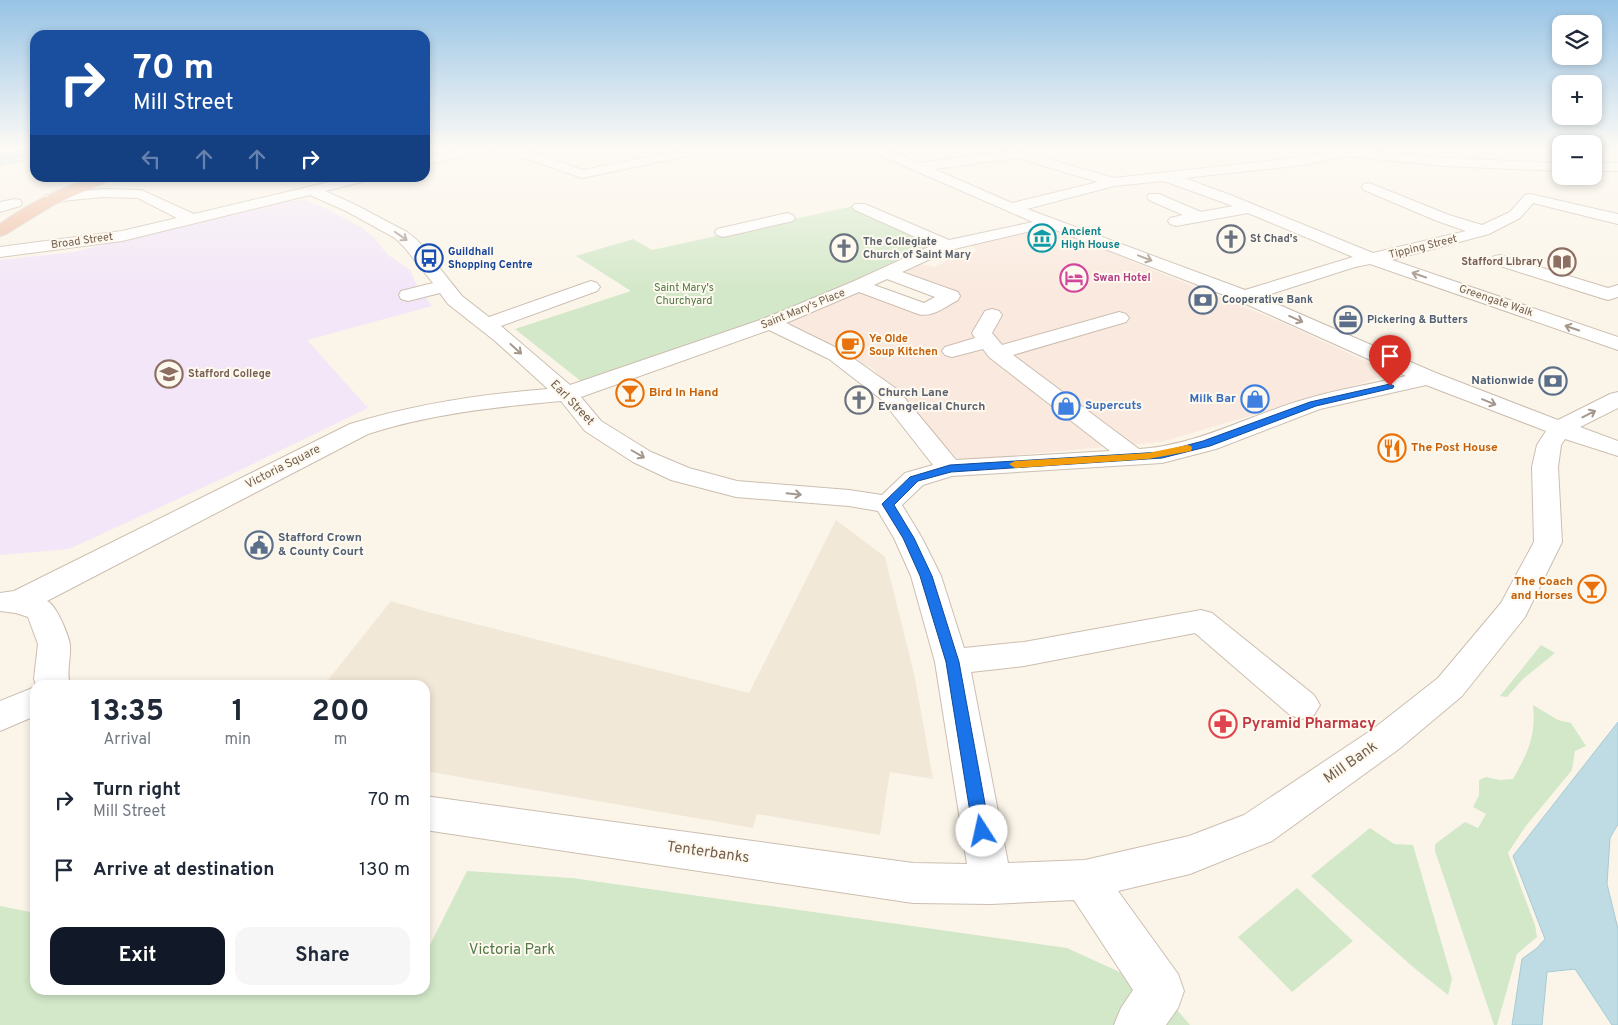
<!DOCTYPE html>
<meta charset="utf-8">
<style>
:root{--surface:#fff;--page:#f6f6f7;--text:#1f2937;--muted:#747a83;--accent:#111827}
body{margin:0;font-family:Overpass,sans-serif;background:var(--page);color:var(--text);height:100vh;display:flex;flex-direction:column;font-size:19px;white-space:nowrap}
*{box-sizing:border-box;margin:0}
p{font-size:16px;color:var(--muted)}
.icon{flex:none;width:28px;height:28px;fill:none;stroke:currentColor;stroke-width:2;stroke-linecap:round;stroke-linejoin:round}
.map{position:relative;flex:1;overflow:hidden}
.side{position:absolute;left:30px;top:680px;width:400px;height:315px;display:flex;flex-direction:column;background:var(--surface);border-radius:15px;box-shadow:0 2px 8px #0003}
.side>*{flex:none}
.hud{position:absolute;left:30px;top:30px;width:400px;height:152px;border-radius:15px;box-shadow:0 2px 8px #0003;background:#1a4fa0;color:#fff;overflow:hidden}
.tools{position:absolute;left:1552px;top:15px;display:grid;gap:10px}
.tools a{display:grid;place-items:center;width:50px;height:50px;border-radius:10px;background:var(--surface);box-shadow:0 2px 8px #0003;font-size:25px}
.pin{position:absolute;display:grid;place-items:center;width:42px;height:42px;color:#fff;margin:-51px -21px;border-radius:50% 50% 50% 0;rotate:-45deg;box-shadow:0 0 5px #0007}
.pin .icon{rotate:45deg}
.me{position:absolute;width:55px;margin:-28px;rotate:350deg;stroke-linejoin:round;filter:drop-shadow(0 0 4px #0008)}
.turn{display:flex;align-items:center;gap:18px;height:105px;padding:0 20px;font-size:22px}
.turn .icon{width:65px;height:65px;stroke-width:2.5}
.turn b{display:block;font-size:35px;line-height:42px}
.lanes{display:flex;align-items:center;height:48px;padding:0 20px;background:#0003;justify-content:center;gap:25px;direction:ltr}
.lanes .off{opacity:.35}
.eta{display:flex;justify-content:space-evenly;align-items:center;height:85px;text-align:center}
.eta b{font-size:30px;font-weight:700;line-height:35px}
.button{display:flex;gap:10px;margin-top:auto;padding:10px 20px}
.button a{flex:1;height:58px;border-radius:15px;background:var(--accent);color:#fff;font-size:20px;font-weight:700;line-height:58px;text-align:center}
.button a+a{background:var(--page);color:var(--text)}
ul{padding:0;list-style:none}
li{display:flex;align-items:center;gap:15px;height:70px;padding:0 20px}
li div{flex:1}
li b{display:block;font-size:19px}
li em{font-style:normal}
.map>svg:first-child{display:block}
</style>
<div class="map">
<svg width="1618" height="1025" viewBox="0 0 1618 1025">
<rect width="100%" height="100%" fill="#fbf5e9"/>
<path fill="#f2e8d8" d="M836,520L885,557L915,678L933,779L890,772L880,835L757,814L753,828L425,771V685H324L391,601L428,612L749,693Z"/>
<path fill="#fae9de" d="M1046,226L1290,326L1393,374L1161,442L959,460L872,368L782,324L858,290L918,311L955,293L894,273L916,263L935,267L949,259L977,252L972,245Z"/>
<path fill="#f2e6f8" d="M305,200L329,210L361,227L374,238L387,254L410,270L416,284L432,306L307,340L368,408L230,475L69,549L0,555V260L73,252L279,202Z"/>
<g fill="#d3e8c8">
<path d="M854,206L944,241L797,308L582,382L515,329L631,291L576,256L633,239L652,250Z"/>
<path d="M1541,645L1555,653L1523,679L1507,697L1500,696Z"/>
<path d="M1533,705L1558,720L1571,723L1586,746L1575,751L1572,770L1525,827L1508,853L1535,925L1537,937L1517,954L1497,1025H1494L1435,851V844L1465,822L1478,828L1486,814L1473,807L1479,795V780L1486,777L1500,780L1513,779C1528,752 1536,737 1533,705Z"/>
<path d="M1370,828L1394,844L1413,845L1452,979L1448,995L1413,967L1311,876Z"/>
<path d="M467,871L572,878L1067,948L1161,991L1190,1025H0V906L35,913V990H380L405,995L408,990H425V955Z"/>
<path d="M1297,888L1353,941L1292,992L1238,937Z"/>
</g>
<g fill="#bfdbe3" stroke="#a6cad4">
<path d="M28,148H35V153L13,160L24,161L0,165V154H8Z"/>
<path d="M1618,722V824L1610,838L1607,884L1618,929V1025H1612L1575,969L1547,972L1542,1025H1512L1522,959L1537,948L1545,939L1513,856Z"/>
</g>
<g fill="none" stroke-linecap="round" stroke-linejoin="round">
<g stroke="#ccbeb0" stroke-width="2">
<g id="minor">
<path d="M468,148H489L488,151L425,165V157Z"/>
<path d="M493,148H513L532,152L583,170L691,148H712L706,152L582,178L527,159L494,151Z"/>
<path d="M869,148H885L919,163L1017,150L1114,178L1304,157L1322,153L1320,150L1321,148H1340L1444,158L1561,163V171L1444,166L1344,156L1304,165L1184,178L1233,196L1373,253L1466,231L1437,221L1364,190L1362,187L1364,184L1369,183L1449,215L1482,225L1510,212L1525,195L1530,194L1618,214V224L1533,203L1520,218L1489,234L1392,260L1618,337V350L1370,264L1355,267L1261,297L1436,373L1558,420L1610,394L1618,392V408L1580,427L1618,441V456L1565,439L1561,445L1558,467L1562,542L1525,617L1462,696L1399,749L1272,841L1190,874L1118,891L1178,974L1184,991L1178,1008L1166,1025H1114L1121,1008L1133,990L1074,900L991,904L913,903L425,830V796L913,863L967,864L935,662L911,576L894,538L878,511L849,506L736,497L671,480L633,462L585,431L561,401C495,407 430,414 368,434L47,601C56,604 69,636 70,645C71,659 66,672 70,685H36L34,679L38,644L28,617L16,613L0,611V593L14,591L350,424C415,404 481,394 548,389L495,341L448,304L440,293L408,301L401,299L399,295L401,291L433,283L405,248L395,238L346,211L310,195L122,241L0,257V247L122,231L177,218L138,198L103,197L51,202L46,201L44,198L46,195L103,189L141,190L194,214L346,178H368L366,181L325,191L356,205L407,232L417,240L462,296L489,317L585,283L591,281L597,283L600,287L597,291L501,326L570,385L763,319L852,282L933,245L855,210L852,207L855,204H865L949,240L1033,222L870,151ZM1017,158L1098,182L1012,203L934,169ZM1164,181L1233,206L1201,212L1159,194H1149L1147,197L1149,200L1183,215L1170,218L1168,221L1170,224L1176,226L1248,213L1353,257L1245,290L1027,209L1114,186ZM1048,227L1237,300L1406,376C1373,384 1339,389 1306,399C1249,415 1199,445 1139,449L1013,355L1126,322L1129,318L1126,314L1119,312L1112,314L1002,345L992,333L1002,315L999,311L992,309L985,311L972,333L975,338L945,347L942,351L945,355L952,357L983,349L989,357L1110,451L956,460L898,390L843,351L786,323L859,292L918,314C932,318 945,307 958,300L960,296L958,292L902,272L950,250ZM887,279L935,297L924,303L874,285ZM769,330L829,359L882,400L933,465L905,473L882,495L849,490L737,481L689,468L651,452L601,421L581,397ZM1426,385L1546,431L1537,445L1532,467L1534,542L1501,603L1438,678L1373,729L1244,815L1189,836L1085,860L1008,863L971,672L1024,666L1195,633L1290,715L1302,719L1314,715L1320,705L1314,695L1212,613L1201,610L1024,642L964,648L941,576L922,538L902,505L923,485L952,476L1162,463L1216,449L1320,409Z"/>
<rect x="1594" y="163" width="24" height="8"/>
<path d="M15,199L20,200L22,203L20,206L0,212V202Z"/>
<path d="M787,213L793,215L795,218L793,221L723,237L717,235L715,232L717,229Z"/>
<path d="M1500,255L1608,288L1618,285V297L1608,300L1601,298L1494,264L1491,260L1494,256Z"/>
<path d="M35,687V716L0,731V701Z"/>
</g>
</g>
<g stroke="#d8d2cd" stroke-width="2">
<path id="highway" d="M91,178H110L108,181L55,204L6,234L0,236V224C28,204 59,189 91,178Z"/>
</g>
<use href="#minor" fill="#fff" fill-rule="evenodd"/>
<use href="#highway" fill="#f0bfa5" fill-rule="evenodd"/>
</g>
<defs><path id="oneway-shaft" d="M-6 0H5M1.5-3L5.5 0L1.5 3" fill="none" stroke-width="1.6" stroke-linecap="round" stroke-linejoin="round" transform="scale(1.25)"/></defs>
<g stroke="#a5978c">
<use href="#oneway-shaft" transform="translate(401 236) rotate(35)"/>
<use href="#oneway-shaft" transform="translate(1145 258) rotate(21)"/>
<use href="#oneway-shaft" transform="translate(1419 275) rotate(-161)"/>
<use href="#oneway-shaft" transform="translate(1296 319) rotate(24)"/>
<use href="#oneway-shaft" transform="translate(1572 328) rotate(-161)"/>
<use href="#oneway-shaft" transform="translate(516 349) rotate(42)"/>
<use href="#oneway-shaft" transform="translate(1489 402) rotate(22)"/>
<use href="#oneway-shaft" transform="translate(1589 414) rotate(-27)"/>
<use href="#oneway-shaft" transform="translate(638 454) rotate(30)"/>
<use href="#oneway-shaft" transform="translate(794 494) rotate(6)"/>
</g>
<linearGradient id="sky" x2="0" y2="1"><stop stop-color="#97c4e6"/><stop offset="0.51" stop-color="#fdfaf5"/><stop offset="1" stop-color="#fdfaf5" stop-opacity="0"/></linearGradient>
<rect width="1618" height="291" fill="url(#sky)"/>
<path fill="#1a73e8" stroke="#114b97" d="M1390,384L1394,386L1393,388L1316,406L1210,446L1162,458L951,472L918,481L894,505L914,538L932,576L959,662L990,831L988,836L982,838L976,836L973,831L946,662L920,576L903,538L882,504L884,502L910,477L950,465L1162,452L1203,441L1310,402Z"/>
<path fill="#f59e0b" d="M1187,445L1191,446L1192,448L1191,451L1148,459L1015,468L1009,464L1015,461L1148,453Z"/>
<defs>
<g id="museum-ring" transform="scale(1.4375)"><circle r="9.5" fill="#fef9ef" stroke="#0f9aa8" stroke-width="1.5"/><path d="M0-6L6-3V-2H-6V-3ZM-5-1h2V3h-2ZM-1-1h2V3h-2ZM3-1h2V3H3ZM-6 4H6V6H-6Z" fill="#0f9aa8"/></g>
<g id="church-ring" transform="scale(1.4375)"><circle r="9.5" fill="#fef9ef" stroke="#6b7280" stroke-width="1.5"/><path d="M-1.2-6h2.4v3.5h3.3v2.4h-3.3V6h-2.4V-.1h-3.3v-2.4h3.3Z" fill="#6b7280"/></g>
<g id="bus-ring" transform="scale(1.4375)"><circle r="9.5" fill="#fef9ef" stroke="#1a4fb4" stroke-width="1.5"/><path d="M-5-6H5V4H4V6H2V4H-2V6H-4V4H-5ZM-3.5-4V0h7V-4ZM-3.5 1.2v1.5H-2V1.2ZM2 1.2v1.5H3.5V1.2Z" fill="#1a4fb4"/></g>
<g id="library-ring" transform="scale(1.4375)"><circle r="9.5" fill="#fef9ef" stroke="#8d6e63" stroke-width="1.5"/><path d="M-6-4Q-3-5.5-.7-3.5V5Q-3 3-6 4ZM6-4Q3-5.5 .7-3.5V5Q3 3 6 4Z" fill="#8d6e63"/></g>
<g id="hotel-ring" transform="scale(1.4375)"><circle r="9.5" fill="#fef9ef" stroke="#d1479c" stroke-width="1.5"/><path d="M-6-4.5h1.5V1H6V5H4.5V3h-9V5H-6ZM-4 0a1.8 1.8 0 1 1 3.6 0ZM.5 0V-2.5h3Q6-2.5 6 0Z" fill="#d1479c"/></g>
<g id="bank-ring" transform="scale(1.4375)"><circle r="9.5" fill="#fef9ef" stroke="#5c6f8a" stroke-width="1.5"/><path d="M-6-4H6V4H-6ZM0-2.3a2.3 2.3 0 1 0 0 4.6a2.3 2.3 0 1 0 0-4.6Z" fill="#5c6f8a"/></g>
<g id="office-ring" transform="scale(1.4375)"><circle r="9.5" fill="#fef9ef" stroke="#5c6f8a" stroke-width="1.5"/><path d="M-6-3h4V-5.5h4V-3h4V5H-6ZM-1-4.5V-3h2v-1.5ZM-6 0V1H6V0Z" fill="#5c6f8a"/></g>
<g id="cafe-ring" transform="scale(1.4375)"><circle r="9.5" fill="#fef9ef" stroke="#e8710a" stroke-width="1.5"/><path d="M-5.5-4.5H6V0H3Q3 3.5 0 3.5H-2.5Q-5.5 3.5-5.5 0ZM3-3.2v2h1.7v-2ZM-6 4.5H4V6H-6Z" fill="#e8710a"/></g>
<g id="university-ring" transform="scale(1.4375)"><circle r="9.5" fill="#fef9ef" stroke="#8d6e63" stroke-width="1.5"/><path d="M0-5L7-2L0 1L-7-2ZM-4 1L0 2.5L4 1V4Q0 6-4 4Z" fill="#8d6e63"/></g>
<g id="bar-ring" transform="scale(1.4375)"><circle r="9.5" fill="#fef9ef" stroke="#e8710a" stroke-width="1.5"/><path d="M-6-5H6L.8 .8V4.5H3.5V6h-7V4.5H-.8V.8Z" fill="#e8710a"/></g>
<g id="shop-ring" transform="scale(1.4375)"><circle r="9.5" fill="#fef9ef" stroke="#3f7fe0" stroke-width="1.5"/><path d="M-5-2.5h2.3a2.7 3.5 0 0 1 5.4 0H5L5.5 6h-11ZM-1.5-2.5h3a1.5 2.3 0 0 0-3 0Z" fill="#3f7fe0"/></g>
<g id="restaurant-ring" transform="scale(1.4375)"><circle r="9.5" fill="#fef9ef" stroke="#e8710a" stroke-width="1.5"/><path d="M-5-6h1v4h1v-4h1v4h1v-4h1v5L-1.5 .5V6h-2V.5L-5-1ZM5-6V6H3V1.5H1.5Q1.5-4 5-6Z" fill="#e8710a"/></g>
<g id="civic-ring" transform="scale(1.4375)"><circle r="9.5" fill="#fef9ef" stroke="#5c6f8a" stroke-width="1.5"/><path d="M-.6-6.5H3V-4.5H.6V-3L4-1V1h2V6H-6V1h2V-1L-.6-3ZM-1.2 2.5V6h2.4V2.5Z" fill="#5c6f8a"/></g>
<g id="pharmacy-ring" transform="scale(1.4375)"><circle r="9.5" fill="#fef9ef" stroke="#e0444e" stroke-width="1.5"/><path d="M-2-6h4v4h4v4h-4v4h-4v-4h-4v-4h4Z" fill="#e0444e"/></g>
</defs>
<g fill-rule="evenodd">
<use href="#museum-ring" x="1042" y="238"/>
<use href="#church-ring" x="1231" y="239"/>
<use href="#church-ring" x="844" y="248"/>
<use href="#bus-ring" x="429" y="258"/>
<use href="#library-ring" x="1562" y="262"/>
<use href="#hotel-ring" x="1074" y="278"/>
<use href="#bank-ring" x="1203" y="300"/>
<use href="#office-ring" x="1348" y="320"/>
<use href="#cafe-ring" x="850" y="345"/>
<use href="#university-ring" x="169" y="374"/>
<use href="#bank-ring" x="1553" y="381"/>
<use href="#bar-ring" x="630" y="393"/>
<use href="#shop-ring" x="1255" y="399"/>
<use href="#church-ring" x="859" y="400"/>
<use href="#shop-ring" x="1066" y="406"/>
<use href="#restaurant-ring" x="1392" y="448"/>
<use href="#civic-ring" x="259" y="545"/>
<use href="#bar-ring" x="1592" y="589"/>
<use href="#pharmacy-ring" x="1223" y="724"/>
</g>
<g text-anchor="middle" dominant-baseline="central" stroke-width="4" stroke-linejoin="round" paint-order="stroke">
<g font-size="11" font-weight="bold" fill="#0d838f" stroke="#fef9ef" text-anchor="start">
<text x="1061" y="232">Ancient<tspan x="1061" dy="13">High House</tspan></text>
</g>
<g font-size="11" font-weight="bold" fill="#5b616d" stroke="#fef9ef" text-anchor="start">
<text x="1250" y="239">St Chad's</text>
<text x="863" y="242">The Collegiate<tspan x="863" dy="13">Church of Saint Mary</tspan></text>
</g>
<g font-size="11" fill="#745f4e" stroke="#fef9ef">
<text transform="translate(82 241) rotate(-8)">Broad Street</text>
<text transform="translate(1423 247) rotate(-14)">Tipping Street</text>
<text transform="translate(1496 301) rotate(19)">Greengate Walk</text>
<text transform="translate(803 309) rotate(-22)">Saint Mary's Place</text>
</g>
<g font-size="11" font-weight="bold" fill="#164399" stroke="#fef9ef" text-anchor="start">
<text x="448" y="252">Guildhall<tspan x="448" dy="13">Shopping Centre</tspan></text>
</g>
<g font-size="11" font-weight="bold" fill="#785e54" stroke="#fef9ef" text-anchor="end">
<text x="1543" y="262">Stafford Library</text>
<text x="188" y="374" text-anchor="start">Stafford College</text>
</g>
<g font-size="11" font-weight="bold" fill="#b23c85" stroke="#fef9ef" text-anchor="start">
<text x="1093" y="278">Swan Hotel</text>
</g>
<g font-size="11" fill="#527847" stroke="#fef9ef">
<text x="684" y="288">Saint Mary's<tspan x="684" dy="13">Churchyard</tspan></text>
</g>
<g font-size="11" font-weight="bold" fill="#4e5e75" stroke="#fef9ef" text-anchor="start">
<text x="1222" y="300">Cooperative Bank</text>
<text x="1367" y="320">Pickering &amp; Butters</text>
</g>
<g font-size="11" font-weight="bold" fill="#c56008" stroke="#fef9ef" text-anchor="start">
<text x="869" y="339">Ye Olde<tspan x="869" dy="13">Soup Kitchen</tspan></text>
</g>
<g font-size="12" font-weight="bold" fill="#4e5e75" stroke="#fef9ef" text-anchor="end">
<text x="1534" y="381">Nationwide</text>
<text x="278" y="538" text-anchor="start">Stafford Crown<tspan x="278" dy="14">&amp; County Court</tspan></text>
</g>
<g font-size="12" font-weight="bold" fill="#c56008" stroke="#fef9ef" text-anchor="start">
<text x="649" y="393">Bird In Hand</text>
<text x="1411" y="448">The Post House</text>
<text x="1573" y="582" text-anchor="end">The Coach<tspan x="1573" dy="14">and Horses</tspan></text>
</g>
<g font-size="12" font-weight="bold" fill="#5b616d" stroke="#fef9ef" text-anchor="start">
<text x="878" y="393">Church Lane<tspan x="878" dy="14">Evangelical Church</tspan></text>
</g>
<g font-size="12" font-weight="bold" fill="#366cbe" stroke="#fef9ef" text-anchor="end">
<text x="1236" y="399">Milk Bar</text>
<text x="1085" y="406" text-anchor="start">Supercuts</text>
</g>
<g font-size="12" fill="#745f4e" stroke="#fef9ef">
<text transform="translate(572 403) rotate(46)">Earl Street</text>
<text transform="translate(283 467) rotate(-27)">Victoria Square</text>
</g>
<g font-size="15" font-weight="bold" fill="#be3a42" stroke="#fef9ef" text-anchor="start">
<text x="1242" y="724">Pyramid Pharmacy</text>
</g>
<g font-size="15" fill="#745f4e" stroke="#fef9ef">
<text transform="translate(1351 763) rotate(-35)">Mill Bank</text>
<text transform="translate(708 853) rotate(8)">Tenterbanks</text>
</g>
<g font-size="15" fill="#527847" stroke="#fef9ef">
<text x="512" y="950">Victoria Park</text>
</g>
</g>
</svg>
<div class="tools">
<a><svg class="icon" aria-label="layers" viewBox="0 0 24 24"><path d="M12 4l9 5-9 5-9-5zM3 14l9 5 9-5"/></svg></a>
<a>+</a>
<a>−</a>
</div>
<div class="pin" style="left:1390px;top:386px;background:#d93025"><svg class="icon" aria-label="arrive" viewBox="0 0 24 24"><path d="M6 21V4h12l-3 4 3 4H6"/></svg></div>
<svg class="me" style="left:982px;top:831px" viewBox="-20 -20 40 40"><circle r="19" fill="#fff"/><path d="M0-13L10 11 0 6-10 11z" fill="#1a73e8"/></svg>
<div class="hud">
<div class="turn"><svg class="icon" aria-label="right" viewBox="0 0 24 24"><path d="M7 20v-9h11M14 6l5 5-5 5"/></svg><div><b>70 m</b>Mill Street</div></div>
<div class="lanes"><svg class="icon off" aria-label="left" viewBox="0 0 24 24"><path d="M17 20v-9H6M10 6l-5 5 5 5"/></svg><svg class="icon off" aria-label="ahead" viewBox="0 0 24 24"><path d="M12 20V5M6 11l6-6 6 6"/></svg><svg class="icon off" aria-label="ahead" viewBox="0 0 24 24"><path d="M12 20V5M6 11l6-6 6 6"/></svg><svg class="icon" aria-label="right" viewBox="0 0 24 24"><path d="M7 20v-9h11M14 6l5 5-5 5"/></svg></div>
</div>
<section class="side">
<div class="eta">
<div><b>13:35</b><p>Arrival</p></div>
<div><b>1</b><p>min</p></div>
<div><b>200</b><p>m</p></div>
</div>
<ul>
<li><svg class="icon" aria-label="right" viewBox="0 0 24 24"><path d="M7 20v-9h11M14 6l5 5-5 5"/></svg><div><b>Turn right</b><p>Mill Street</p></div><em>70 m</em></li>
<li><svg class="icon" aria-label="arrive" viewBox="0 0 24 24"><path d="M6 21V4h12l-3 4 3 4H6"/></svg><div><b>Arrive at destination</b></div><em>130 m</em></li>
</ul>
<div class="button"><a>Exit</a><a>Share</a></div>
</section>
</div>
